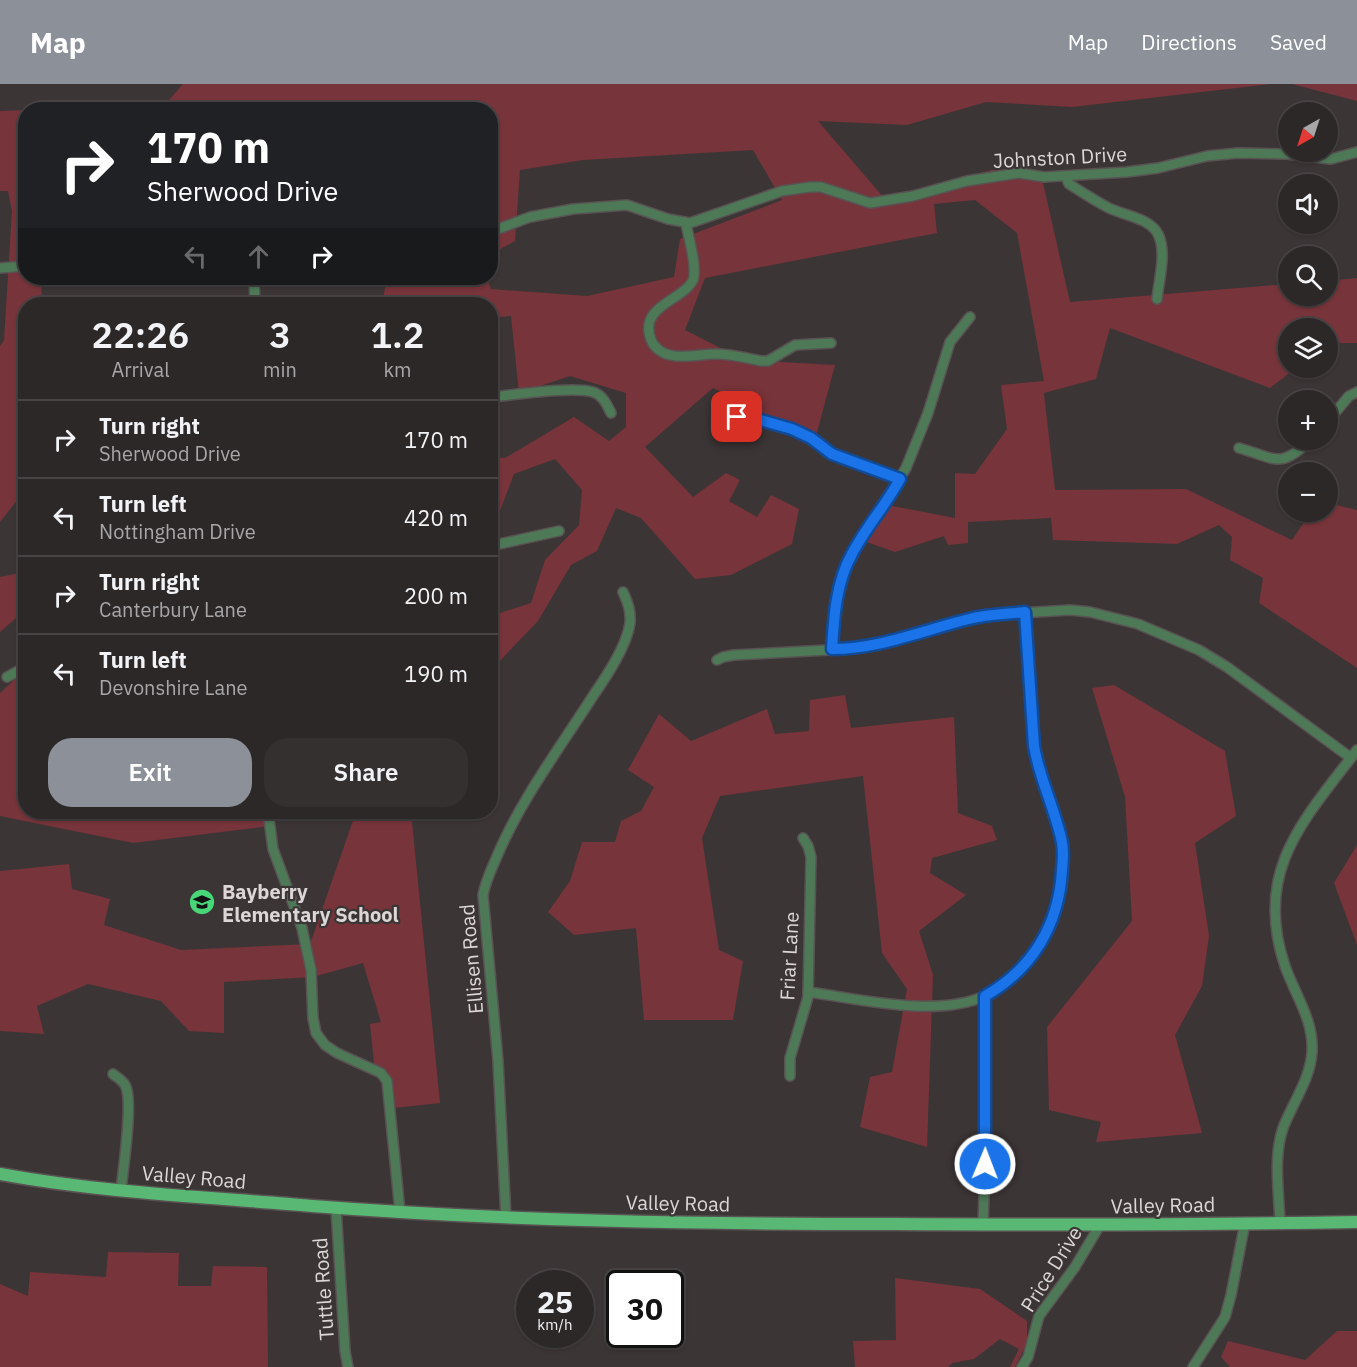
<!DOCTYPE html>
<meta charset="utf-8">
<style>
:root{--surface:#2d2828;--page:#353030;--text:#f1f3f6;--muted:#a7a6a8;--line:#484445;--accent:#8c9099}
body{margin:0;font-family:"IBM Plex Sans",sans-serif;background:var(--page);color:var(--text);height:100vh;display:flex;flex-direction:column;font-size:22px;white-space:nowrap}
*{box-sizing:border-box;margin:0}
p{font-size:20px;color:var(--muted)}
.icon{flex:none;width:33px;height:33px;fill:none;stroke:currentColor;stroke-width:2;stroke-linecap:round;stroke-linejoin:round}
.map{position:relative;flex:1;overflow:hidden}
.panel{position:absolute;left:18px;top:213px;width:480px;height:522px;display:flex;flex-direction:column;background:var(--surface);border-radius:24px;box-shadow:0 2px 4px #0004,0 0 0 2px var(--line)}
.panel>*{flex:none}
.banner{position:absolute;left:18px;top:18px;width:480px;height:183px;border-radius:24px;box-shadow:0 2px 4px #0004,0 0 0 2px var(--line);background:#202124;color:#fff;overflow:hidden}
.needle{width:39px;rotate:219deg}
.buttons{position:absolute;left:1278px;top:18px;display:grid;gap:12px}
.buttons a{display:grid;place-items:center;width:60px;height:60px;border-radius:50%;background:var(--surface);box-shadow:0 2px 4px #0004,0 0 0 2px var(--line);font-size:30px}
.speed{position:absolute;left:516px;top:1186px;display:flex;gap:12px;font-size:30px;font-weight:700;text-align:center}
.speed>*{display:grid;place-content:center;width:78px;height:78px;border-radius:50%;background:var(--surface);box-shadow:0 2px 4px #0004,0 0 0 2px var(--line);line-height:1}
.speed small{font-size:15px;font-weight:400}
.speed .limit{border:3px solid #111;border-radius:9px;background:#fff;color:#111}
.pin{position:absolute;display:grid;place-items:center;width:51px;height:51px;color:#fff;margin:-26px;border-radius:12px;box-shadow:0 3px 9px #0006}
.me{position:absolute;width:66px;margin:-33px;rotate:1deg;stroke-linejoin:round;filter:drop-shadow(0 0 4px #0008)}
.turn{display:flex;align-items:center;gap:21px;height:126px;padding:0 30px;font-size:27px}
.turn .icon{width:78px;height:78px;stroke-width:2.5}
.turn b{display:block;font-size:42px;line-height:51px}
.lanes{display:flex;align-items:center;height:57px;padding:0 30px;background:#0003;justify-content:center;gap:30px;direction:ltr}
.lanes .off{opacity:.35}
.eta{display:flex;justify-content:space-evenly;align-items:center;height:102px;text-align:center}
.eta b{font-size:36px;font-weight:600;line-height:42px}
.cta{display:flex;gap:12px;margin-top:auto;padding:12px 30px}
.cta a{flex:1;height:69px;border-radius:24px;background:var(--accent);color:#fff;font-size:24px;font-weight:600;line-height:69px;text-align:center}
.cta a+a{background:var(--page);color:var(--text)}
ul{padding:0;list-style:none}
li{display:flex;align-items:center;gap:18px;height:78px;padding:0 30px;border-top:2px solid var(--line)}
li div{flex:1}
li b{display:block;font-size:22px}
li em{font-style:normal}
header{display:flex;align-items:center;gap:36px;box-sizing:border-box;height:84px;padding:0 30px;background:var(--accent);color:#fff}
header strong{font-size:28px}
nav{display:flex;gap:33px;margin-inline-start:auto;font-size:21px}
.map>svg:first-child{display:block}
</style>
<header>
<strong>Map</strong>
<nav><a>Map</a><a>Directions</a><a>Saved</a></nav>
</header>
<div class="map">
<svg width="1357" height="1283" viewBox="0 0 1357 1283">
<rect width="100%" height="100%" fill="#3c3536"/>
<g fill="#77343a">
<path d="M183,0H1271L1072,23L986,18L907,41L818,37L884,114L992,86L1041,90L1070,218L1288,200V212H1328V197L1357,194V259H1328V244H1288V284H1296L1270,304L1110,244L1096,295L1044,309L1055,406L1186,405L1292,456L1311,428H1328V419L1357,426V584L1259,519L1263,494L1230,476L1232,453L1219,441L1177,460L1053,456L1051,434L968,438V459L948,461L944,452L895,468L858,455L882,420L955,434V389L975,390L1007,345L1001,301L1044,297L1017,149L975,116L934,120L937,149L705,194L685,246L744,276L835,281L815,356L713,304L645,363L693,413L726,389L740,396L729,417L757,433L771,411L799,425L792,460L731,491L695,495L641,434L616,424L597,467L571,481L538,537L491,586V532L531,519L545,476L579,441L582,406L555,375L514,390L496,437L491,433V373L505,374L574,333L609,357L626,343V309L570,292L519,309L511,232L491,234L490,220H382L387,194H487L491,205L587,212L674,193L680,155L782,116L753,66L583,76L520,86L515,157L491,170V144L493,143L490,139V26H153L169,16Z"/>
<path d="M1292,0H1357V17Z"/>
<path d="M25,26L26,194H41L42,220H26L25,406L0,438V262L4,256L12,127L8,107H0V27Z"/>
<path d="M25,488V526L0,548V493Z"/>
<path d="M25,586L26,728H271L269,742L133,759L0,732V609Z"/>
<path d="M1114,601L1225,667L1236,732L1195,759L1209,852L1202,902L1175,951L1202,1049L1096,1058L1101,1038L1049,1026L1047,943L1132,837L1125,713L1092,604Z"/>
<path d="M845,611L851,644L954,633L958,729L992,742L997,756L932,774L930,789L966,811L919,847L933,891L927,1063L860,1043L870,993L892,988L907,905L882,869L863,692L720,712L702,754L719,866L743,877L733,936H644L636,844L574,851L548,828L570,797L582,758H615L621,737L641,727L654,703L628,686L659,630L691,657L767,625L775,650L809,647L810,616Z"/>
<path d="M356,728H411L440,1019L394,1024L390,992L374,979L370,940L381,938L363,879L313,893L224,898V949L189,947L161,917L88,900L37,922L44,950L0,947V787L69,780L72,805L110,815L104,841L181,866L310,860Z"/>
<path d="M1357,761V861L1334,799Z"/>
<path d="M108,1168L179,1169L178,1202H211L213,1182L267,1183L268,1283H0V1200L28,1212L30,1188L106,1193Z"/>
<path d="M895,1194L980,1205L1027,1237V1259L1015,1283H1010L1019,1265L1000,1255L974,1275L952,1279L948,1283H855L853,1257L896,1256Z"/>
<path d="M1337,1247H1357V1283H1230L1221,1273L1228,1257L1305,1276Z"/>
</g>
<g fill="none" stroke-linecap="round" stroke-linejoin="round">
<g stroke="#595253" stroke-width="12">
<g id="minor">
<path d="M1066,93L1069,100C1082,108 1095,117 1109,124C1123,131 1150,134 1158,150C1167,168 1159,195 1157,215"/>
<path d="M686,139C688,153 699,187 692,198C681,217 636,223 652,258C655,264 663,270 670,271C685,275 700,270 716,270C731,270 746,274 761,277H768L795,261L831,259"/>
<path d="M490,148L530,133L573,125L627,121L668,135L690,139L782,107L810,103H821L870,119L913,112L967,97L1019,89L1044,93L1127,88L1158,84L1207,72L1238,69L1286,70L1331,75L1357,68"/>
<path d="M0,184L26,182"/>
<path d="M254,194L255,220"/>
<path d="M490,313C514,311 573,302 593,308C603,311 607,321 611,329"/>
<path d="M737,333L746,332L792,345L811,354L833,370L900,395"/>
<path d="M1328,337L1349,312L1357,308"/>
<path d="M1239,364C1275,374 1280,386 1310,356"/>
<path d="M490,462L559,447"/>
<path d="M832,565C834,533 838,501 851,471L906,384L928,329L950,258L970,233"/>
<path d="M717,576L723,573L734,571L847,565L877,560L987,531L1070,526L1090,528L1138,540L1199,566L1227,583L1351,674"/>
<path d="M7,593L20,586L26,580"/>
<path d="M268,728L273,765L302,844L311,886L313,934L316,949L325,961L337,969L381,989L387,997L400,1128"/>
<path d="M808,908C860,915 936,934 985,912C1005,903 1022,883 1035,866C1058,837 1067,796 1062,758C1058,725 1039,695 1034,662L1025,528"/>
<path d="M113,990C118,994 124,997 126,1003C133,1021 123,1085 121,1107"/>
<path d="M790,992V974L808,913L811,773L808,762L803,754"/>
<path d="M336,1124L345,1267L348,1283"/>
<path d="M506,1134L498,977L483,811C485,799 490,788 495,777C519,718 559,665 593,612C606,593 627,562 630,539C631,527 628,519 623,508"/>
<path d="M1280,1139C1279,1108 1273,1073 1283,1044C1293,1018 1310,996 1312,968C1314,936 1295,911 1285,882C1253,787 1303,737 1357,666"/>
<path d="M983,1140L986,1059L985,912"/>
<path d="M1022,1283L1028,1273L1039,1232L1075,1183L1100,1141"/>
<path d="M1193,1283L1225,1233L1231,1211L1245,1139"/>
</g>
</g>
<g stroke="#595253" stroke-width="15">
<path id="major" d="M0,1090C103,1109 208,1113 312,1122C506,1137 699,1140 893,1140C1047,1141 1202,1141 1357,1138"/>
</g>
<use href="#minor" stroke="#4d7957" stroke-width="9"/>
<use href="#major" stroke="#59b974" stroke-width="12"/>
</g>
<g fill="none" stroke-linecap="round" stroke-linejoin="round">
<g stroke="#114b97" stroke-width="15">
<path id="route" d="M737,333L746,332L792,345L811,354L832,370L900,395C886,421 866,443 852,470C836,498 834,533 832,565C879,565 924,546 969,535C987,530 1007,530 1025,528L1034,662C1039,693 1054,723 1061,754C1064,764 1063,775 1062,786C1059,840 1033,885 985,912V1080"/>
</g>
<use href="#route" stroke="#1a73e8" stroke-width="10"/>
</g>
<defs>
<g id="school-disc" transform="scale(1.35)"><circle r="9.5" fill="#48d778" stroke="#3c3536"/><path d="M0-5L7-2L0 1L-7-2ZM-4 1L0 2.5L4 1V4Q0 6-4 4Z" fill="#111"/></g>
</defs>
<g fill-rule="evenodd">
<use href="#school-disc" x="202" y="818"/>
</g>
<g text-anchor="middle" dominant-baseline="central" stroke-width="4.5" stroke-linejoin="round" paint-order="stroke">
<g font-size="20" fill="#dbd7d7" stroke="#3c3536">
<text transform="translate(1060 73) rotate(-3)">Johnston Drive</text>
<text transform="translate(789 872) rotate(-87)">Friar Lane</text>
<text transform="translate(471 875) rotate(-95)">Ellisen Road</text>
<text transform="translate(194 1093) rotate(5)">Valley Road</text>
<text transform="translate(678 1119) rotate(1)">Valley Road</text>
<text transform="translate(1163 1121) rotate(-1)">Valley Road</text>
<text transform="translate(1051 1185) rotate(-58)">Price Drive</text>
<text transform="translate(323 1205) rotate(-94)">Tuttle Road</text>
</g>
<g font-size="20" font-weight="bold" fill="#dbd7d7" stroke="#3c3536" text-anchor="start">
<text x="222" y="807">Bayberry<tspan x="222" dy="23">Elementary School</tspan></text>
</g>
</g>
</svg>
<div class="buttons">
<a><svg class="needle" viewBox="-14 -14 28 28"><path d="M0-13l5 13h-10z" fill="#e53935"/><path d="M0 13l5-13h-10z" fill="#a7a6a8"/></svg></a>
<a><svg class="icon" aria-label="sound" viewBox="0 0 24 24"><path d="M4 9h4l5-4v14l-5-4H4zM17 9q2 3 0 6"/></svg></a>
<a><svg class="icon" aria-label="search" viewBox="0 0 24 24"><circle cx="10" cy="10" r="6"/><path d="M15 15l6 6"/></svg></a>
<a><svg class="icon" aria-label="layers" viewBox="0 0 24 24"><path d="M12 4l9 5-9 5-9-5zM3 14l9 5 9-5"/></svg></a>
<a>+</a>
<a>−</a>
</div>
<div class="speed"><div>25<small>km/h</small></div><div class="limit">30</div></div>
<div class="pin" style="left:737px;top:333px;background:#d93025"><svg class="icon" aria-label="arrive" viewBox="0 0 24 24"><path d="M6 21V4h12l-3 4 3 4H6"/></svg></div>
<svg class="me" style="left:985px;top:1080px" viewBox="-20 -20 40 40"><circle r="17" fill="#1a73e8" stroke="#fff" stroke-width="3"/><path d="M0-11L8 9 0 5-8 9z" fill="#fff"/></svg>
<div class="banner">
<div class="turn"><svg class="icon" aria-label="right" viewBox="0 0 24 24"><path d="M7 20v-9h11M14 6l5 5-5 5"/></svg><div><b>170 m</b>Sherwood Drive</div></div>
<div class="lanes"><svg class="icon off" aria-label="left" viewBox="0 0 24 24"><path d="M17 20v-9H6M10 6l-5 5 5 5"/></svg><svg class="icon off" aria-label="ahead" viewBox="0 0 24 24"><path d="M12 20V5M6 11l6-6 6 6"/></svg><svg class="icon" aria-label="right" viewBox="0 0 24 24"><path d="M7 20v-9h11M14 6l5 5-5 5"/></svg></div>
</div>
<section class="panel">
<div class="eta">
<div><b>22:26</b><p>Arrival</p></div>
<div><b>3</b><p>min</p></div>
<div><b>1.2</b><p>km</p></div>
</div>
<ul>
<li><svg class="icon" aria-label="right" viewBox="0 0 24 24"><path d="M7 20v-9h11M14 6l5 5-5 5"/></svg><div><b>Turn right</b><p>Sherwood Drive</p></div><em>170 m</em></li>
<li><svg class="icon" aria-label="left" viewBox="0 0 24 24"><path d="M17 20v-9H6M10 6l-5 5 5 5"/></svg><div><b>Turn left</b><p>Nottingham Drive</p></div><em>420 m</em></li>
<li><svg class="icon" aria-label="right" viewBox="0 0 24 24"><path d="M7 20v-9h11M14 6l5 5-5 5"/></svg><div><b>Turn right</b><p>Canterbury Lane</p></div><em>200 m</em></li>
<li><svg class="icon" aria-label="left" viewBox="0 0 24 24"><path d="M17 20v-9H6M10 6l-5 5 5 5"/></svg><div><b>Turn left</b><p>Devonshire Lane</p></div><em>190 m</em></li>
</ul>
<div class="cta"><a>Exit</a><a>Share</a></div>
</section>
</div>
